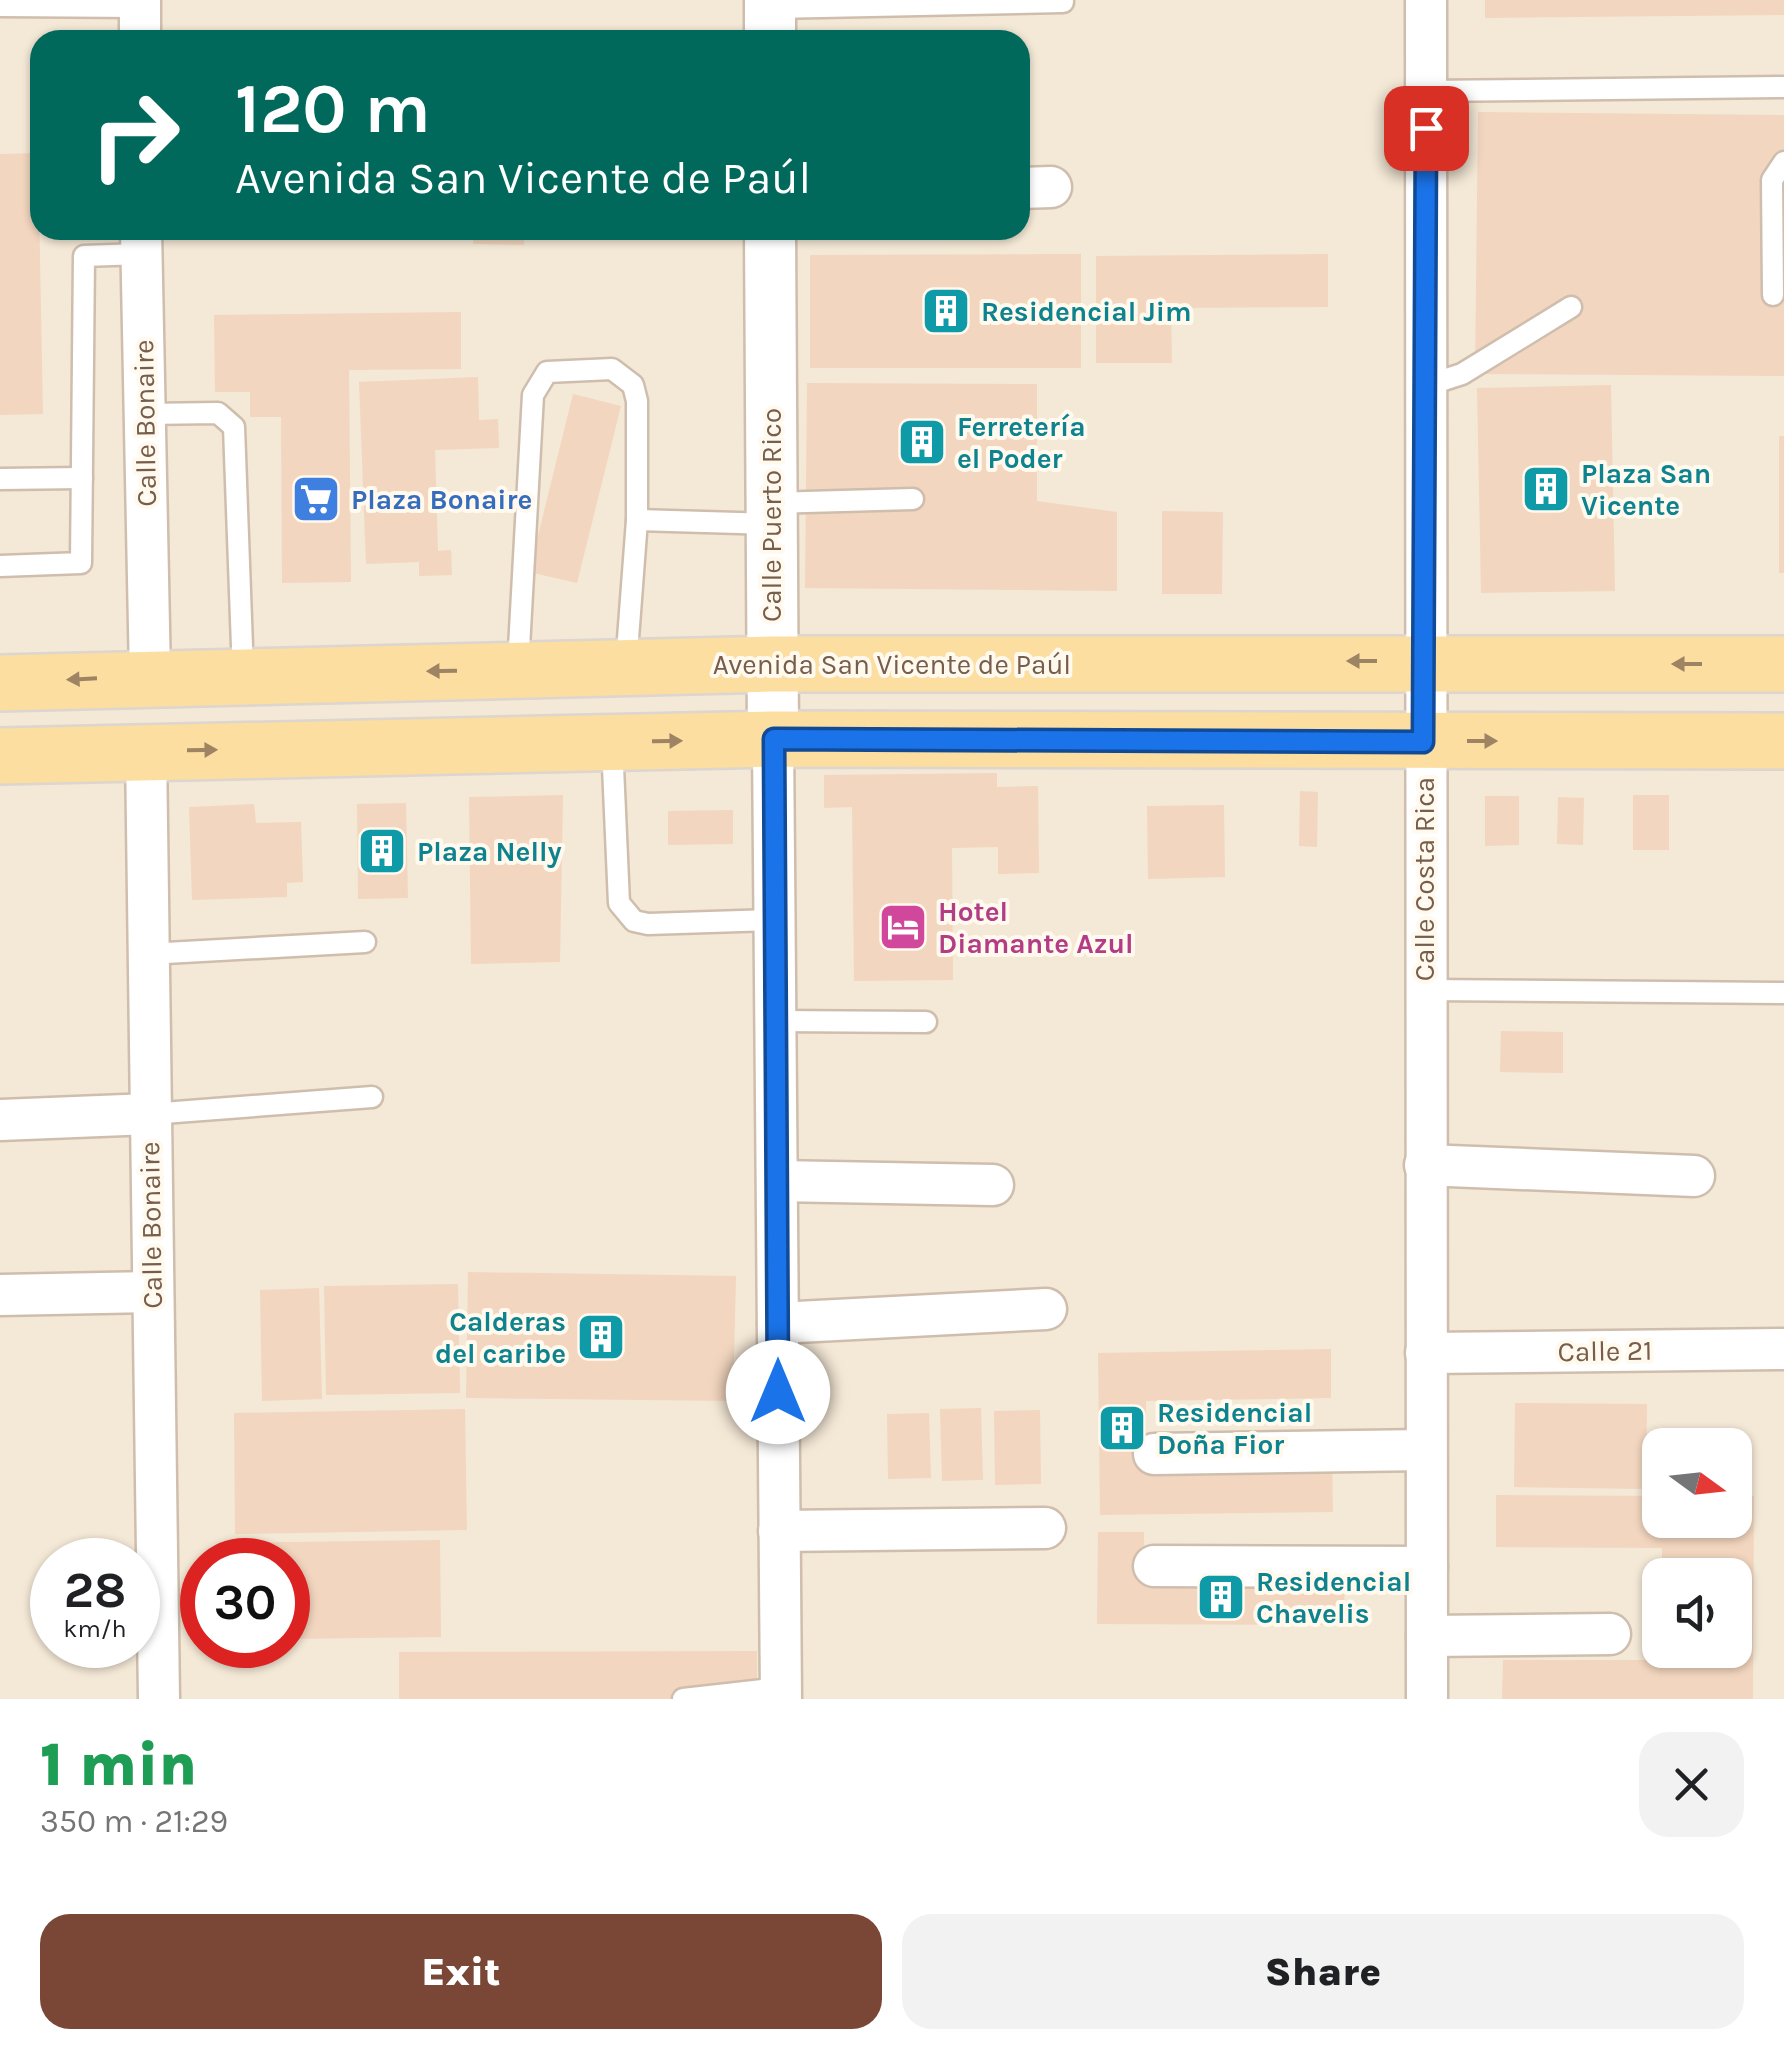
<!DOCTYPE html>
<meta charset="utf-8">
<style>
:root{--surface:#fff;--page:#f2f2f2;--text:#202124;--muted:#757577;--accent:#7a4736}
body{margin:0;font-family:Karla,sans-serif;background:var(--page);color:var(--text);height:100vh;display:flex;flex-direction:column;font-size:38px;white-space:nowrap}
*{box-sizing:border-box;margin:0}
p{font-size:32px;color:var(--muted)}
.icon{flex:none;width:55px;height:55px;fill:none;stroke:currentColor;stroke-width:2;stroke-linecap:round;stroke-linejoin:round}
.map{position:relative;height:1699px;overflow:hidden}
.drawer{display:flex;flex-direction:column;background:var(--surface);flex:1}
.drawer>*{flex:none}
.hud{position:absolute;left:30px;top:30px;width:1000px;height:210px;border-radius:30px;box-shadow:0 2px 8px #0004;background:#00695c;color:#fff;overflow:hidden}
.needle{width:65px;rotate:105deg}
.tools{position:absolute;left:1642px;top:1428px;display:grid;gap:20px}
.tools a{display:grid;place-items:center;width:110px;height:110px;border-radius:20px;background:var(--surface);box-shadow:0 2px 8px #0004;font-size:50px}
.speed{position:absolute;left:30px;top:1538px;display:flex;gap:20px;font-size:50px;font-weight:700;text-align:center}
.speed>*{display:grid;place-content:center;width:130px;height:130px;border-radius:50%;background:var(--surface);box-shadow:0 2px 8px #0004;line-height:1}
.speed small{font-size:25px;font-weight:400}
.speed .limit{border:15px solid #d22;background:#fff;color:#111}
.pin{position:absolute;display:grid;place-items:center;width:85px;height:85px;color:#fff;margin:-42px;border-radius:20px;box-shadow:0 5px 15px #0006}
.me{position:absolute;width:110px;margin:-55px;rotate:0deg;stroke-linejoin:round;filter:drop-shadow(0 0 8px #0008)}
.turn{display:flex;align-items:center;gap:35px;height:210px;padding:0 40px;font-size:45px}
.turn .icon{width:130px;height:130px;stroke-width:2.5}
.turn b{display:block;font-size:70px;line-height:85px}
.round{display:grid;place-items:center;flex:none;width:105px;height:105px;border-radius:30px;background:var(--page)}
.overview{display:flex;align-items:center;justify-content:space-between;height:170px;padding:0 40px}
h1{font-size:60px;font-weight:800;line-height:75px;color:#1e9e55}
.button{display:flex;gap:20px;margin-top:auto;padding:20px 40px}
.button a{flex:1;height:115px;border-radius:30px;background:var(--accent);color:#fff;font-size:40px;font-weight:800;line-height:115px;text-align:center}
.button a+a{background:var(--page);color:var(--text)}
.map>svg:first-child{display:block}
</style>
<div class="map">
<svg width="1784" height="1699" viewBox="0 0 1784 1699">
<rect width="100%" height="100%" fill="#fdf6e8"/>
<path fill="#f4e8d6" fill-rule="evenodd" d="M0,0H1784V1699H0ZM40,40H1020V230H40ZM1660,1445H1735V1520H1660ZM52,1560H138V1645H52ZM202,1560H288V1645H202ZM1660,1575H1735V1650H1660Z"/>
<g fill="#f2d6bf">
<path d="M1485,0H1784V15L1485,18Z"/>
<path d="M1478,112L1784,115V376L1475,374Z"/>
<path d="M38,153L43,414L0,415V154Z"/>
<path d="M473,230H525L524,245L473,244Z"/>
<path d="M1081,254V368H810V255Z"/>
<path d="M1328,254V307L1171,308L1172,363H1096V256Z"/>
<path d="M461,312V369L349,370L351,582L282,583L281,417H250V392H215L214,315Z"/>
<path d="M478,377L479,420L498,419L499,448L435,450L438,551L451,550L452,575L419,576V562L366,564L359,382Z"/>
<path d="M807,383L1037,384V501L1117,512V591L805,588Z"/>
<path d="M1611,385L1615,591L1481,593L1477,388Z"/>
<path d="M573,394L621,406L577,583L529,572Z"/>
<rect x="1779" y="436" width="5" height="137"/>
<path d="M1162,511L1223,512L1222,594H1162Z"/>
<path d="M997,773V787L1038,786L1039,873L998,874V847L952,848L953,980L854,981L852,807L824,808V775Z"/>
<path d="M1300,791L1318,792L1317,847L1299,846Z"/>
<path d="M563,795L560,962L471,964L469,797Z"/>
<rect x="1633" y="795" width="36" height="55"/>
<path d="M1485,796H1519V845L1485,846Z"/>
<path d="M1558,797L1584,798L1583,845L1557,844Z"/>
<path d="M406,803L408,898L358,899L357,804Z"/>
<path d="M254,804L256,823L301,822L303,882L287,883V897L192,900L189,807Z"/>
<path d="M1224,805L1225,877L1148,879L1147,806Z"/>
<path d="M733,810V844L668,845V811Z"/>
<path d="M1501,1031L1563,1032V1073L1500,1072Z"/>
<path d="M468,1272L736,1276L733,1401L466,1398Z"/>
<path d="M458,1284L460,1393L326,1395L324,1286Z"/>
<path d="M319,1288L322,1399L262,1401L260,1290Z"/>
<path d="M1331,1349V1398L1146,1401V1457L1332,1455L1333,1512L1100,1515L1098,1353Z"/>
<path d="M1515,1403L1647,1404L1646,1489L1514,1487Z"/>
<path d="M981,1408L983,1480L942,1481L940,1409Z"/>
<path d="M465,1409L467,1530L235,1534L234,1413Z"/>
<path d="M1040,1410L1041,1484L995,1485L994,1411Z"/>
<path d="M929,1413L931,1478L888,1479L887,1414Z"/>
<path d="M1496,1495L1660,1496V1520H1735V1496H1754L1753,1699H1502L1503,1660H1661V1650H1735V1575H1662V1548L1496,1547Z"/>
<path d="M1098,1532H1144V1569L1345,1570L1344,1625L1097,1624Z"/>
<path d="M440,1540L441,1637L288,1639V1560H219V1543Z"/>
<path d="M757,1651V1699H399V1652Z"/>
</g>
<g fill="none" stroke-linecap="round" stroke-linejoin="round">
<g stroke="#cfbead" stroke-width="25">
<g id="service">
<path d="M0,6L139,7"/>
<path d="M772,8L1063,2"/>
<path d="M1426,91L1784,87"/>
<path d="M1773,295L1772,180L1784,162"/>
<path d="M1425,386L1462,374L1571,307"/>
<path d="M145,414L218,413L234,427L243,674"/>
<path d="M0,479L82,478"/>
<path d="M771,503L913,499"/>
<path d="M637,520L770,524"/>
<path d="M0,566L81,563L84,256L141,254"/>
<path d="M518,666L533,395L547,372L612,369L633,385L637,401V520L626,665"/>
<path d="M612,744L619,903L634,921L648,924L775,920"/>
<path d="M148,954L365,942"/>
<path d="M1425,990L1784,993"/>
<path d="M775,1021L926,1022"/>
<path d="M150,1114L372,1097"/>
<path d="M683,1699L780,1688"/>
</g>
</g>
<g stroke="#cfbead" stroke-width="45">
<g id="minor">
<path d="M140,0V40"/>
<path d="M1426,0L1427,1699"/>
<path d="M1020,188L1051,187"/>
<path d="M141,230L150,677"/>
<path d="M773,739L781,1699"/>
<path d="M146,751L159,1699"/>
<path d="M0,1120L150,1114"/>
<path d="M1425,1165L1694,1176"/>
<path d="M777,1181L993,1185"/>
<path d="M0,1295L152,1292"/>
<path d="M778,1323L1046,1309"/>
<path d="M1426,1353L1784,1349"/>
<path d="M1154,1454L1425,1450"/>
<path d="M779,1531L1045,1528"/>
<path d="M1154,1566L1427,1567"/>
<path d="M1427,1636L1610,1634"/>
</g>
</g>
<g stroke="#cfbead" stroke-width="55">
<g id="tertiary">
<path d="M770,0V40"/>
<path d="M770,230L773,739"/>
</g>
</g>
<g stroke="#dcd5d0" stroke-width="60">
<g id="primary">
<path d="M0,683L772,664H1784"/>
<path d="M0,756L773,739L1784,741"/>
</g>
</g>
<use href="#service" stroke="#fff" stroke-width="20"/>
<use href="#minor" stroke="#fff" stroke-width="40"/>
<use href="#tertiary" stroke="#fff" stroke-width="50"/>
<use href="#primary" stroke="#fbdea0" stroke-width="55"/>
</g>
<defs><path id="oneway-solid" d="M-6-.8H1V-3.2L6.5 0L1 3.2V.8H-6Z" transform="scale(2.5)"/></defs>
<g fill="#9f8464">
<use href="#oneway-solid" transform="translate(1362 661) rotate(180)"/>
<use href="#oneway-solid" transform="translate(1687 664) rotate(-180)"/>
<use href="#oneway-solid" transform="translate(442 671) rotate(179)"/>
<use href="#oneway-solid" transform="translate(82 679) rotate(177)"/>
<use href="#oneway-solid" transform="translate(667 741) rotate(-1)"/>
<use href="#oneway-solid" transform="translate(1482 741)"/>
<use href="#oneway-solid" transform="translate(202 750) rotate(-1)"/>
</g>
<g fill="none" stroke-linecap="round" stroke-linejoin="round">
<g stroke="#114b97" stroke-width="25">
<path id="route" d="M778,1392L774,739L1423,742L1426,128"/>
</g>
<use href="#route" stroke="#1a73e8" stroke-width="18"/>
</g>
<defs>
<g id="building-square" transform="scale(2.5)"><rect x="-9" y="-9" width="18" height="18" rx="4" fill="#0f9aa8" stroke="#fff9ee"/><path d="M-4-6H4V6H1V3H-1V6H-4ZM-2.5-4.3h1.7v1.8h-1.7ZM.8-4.3h1.7v1.8H.8ZM-2.5-1h1.7V.8h-1.7ZM.8-1h1.7V.8H.8Z" fill="#fff"/></g>
<g id="supermarket-square" transform="scale(2.5)"><rect x="-9" y="-9" width="18" height="18" rx="4" fill="#3f7fe0" stroke="#fff9ee"/><path d="M-6-5.5h2.5l.6 2H6L4.5 2H-2.5L-4.4-4H-6ZM-1.5 3.2a1.3 1.3 0 1 0 .1 0ZM3 3.2a1.3 1.3 0 1 0 .1 0Z" fill="#fff"/></g>
<g id="hotel-square" transform="scale(2.5)"><rect x="-9" y="-9" width="18" height="18" rx="4" fill="#d1479c" stroke="#fff9ee"/><path d="M-6-4.5h1.5V1H6V5H4.5V3h-9V5H-6ZM-4 0a1.8 1.8 0 1 1 3.6 0ZM.5 0V-2.5h3Q6-2.5 6 0Z" fill="#fff"/></g>
</defs>
<g fill-rule="evenodd">
<use href="#building-square" x="946" y="311"/>
<use href="#building-square" x="922" y="442"/>
<use href="#building-square" x="1546" y="489"/>
<use href="#supermarket-square" x="316" y="499"/>
<use href="#building-square" x="382" y="851"/>
<use href="#hotel-square" x="903" y="927"/>
<use href="#building-square" x="601" y="1337"/>
<use href="#building-square" x="1122" y="1428"/>
<use href="#building-square" x="1221" y="1597"/>
</g>
<g text-anchor="middle" dominant-baseline="central" stroke-width="8" stroke-linejoin="round" paint-order="stroke">
<g font-size="28" font-weight="bold" fill="#0d838f" stroke="#fff9ee" text-anchor="start">
<text x="981" y="311">Residencial Jim</text>
<text x="957" y="426">Ferretería<tspan x="957" dy="32">el Poder</tspan></text>
<text x="1581" y="473">Plaza San<tspan x="1581" dy="32">Vicente</tspan></text>
<text x="417" y="851">Plaza Nelly</text>
<text x="566" y="1321" text-anchor="end">Calderas<tspan x="566" dy="32">del caribe</tspan></text>
<text x="1157" y="1412">Residencial<tspan x="1157" dy="32">Doña Fior</tspan></text>
<text x="1256" y="1581">Residencial<tspan x="1256" dy="32">Chavelis</tspan></text>
</g>
<g font-size="28" fill="#775d4b" stroke="#fff9ee">
<text transform="translate(145 423) rotate(-91)">Calle Bonaire</text>
<text transform="translate(771 515) rotate(-90)">Calle Puerto Rico</text>
<text x="892" y="664">Avenida San Vicente de Paúl</text>
<text transform="translate(1424 879) rotate(-90)">Calle Costa Rica</text>
<text transform="translate(151 1225) rotate(-91)">Calle Bonaire</text>
<text transform="translate(1605 1351) rotate(-1)">Calle 21</text>
</g>
<g font-size="28" font-weight="bold" fill="#366cbe" stroke="#fff9ee" text-anchor="start">
<text x="351" y="499">Plaza Bonaire</text>
</g>
<g font-size="28" font-weight="bold" fill="#b23c85" stroke="#fff9ee" text-anchor="start">
<text x="938" y="911">Hotel<tspan x="938" dy="32">Diamante Azul</tspan></text>
</g>
</g>
</svg>
<div class="tools">
<a><svg class="needle" viewBox="-14 -14 28 28"><path d="M0-13l5 13h-10z" fill="#e53935"/><path d="M0 13l5-13h-10z" fill="#757577"/></svg></a>
<a><svg class="icon" aria-label="sound" viewBox="0 0 24 24"><path d="M4 9h4l5-4v14l-5-4H4zM17 9q2 3 0 6"/></svg></a>
</div>
<div class="speed"><div>28<small>km/h</small></div><div class="limit">30</div></div>
<div class="pin" style="left:1426px;top:128px;background:#d93025"><svg class="icon" aria-label="arrive" viewBox="0 0 24 24"><path d="M6 21V4h12l-3 4 3 4H6"/></svg></div>
<svg class="me" style="left:778px;top:1392px" viewBox="-20 -20 40 40"><circle r="19" fill="#fff"/><path d="M0-13L10 11 0 6-10 11z" fill="#1a73e8"/></svg>
<div class="hud">
<div class="turn"><svg class="icon" aria-label="right" viewBox="0 0 24 24"><path d="M7 20v-9h11M14 6l5 5-5 5"/></svg><div><b>120 m</b>Avenida San Vicente de Paúl</div></div>
</div>
</div>
<section class="drawer">
<div class="overview"><div><h1>1 min</h1><p>350 m · 21:29</p></div><a class="round"><svg class="icon" aria-label="close" viewBox="0 0 24 24"><path d="M6 6l12 12M18 6L6 18"/></svg></a></div>
<div class="button"><a>Exit</a><a>Share</a></div>
</section>
